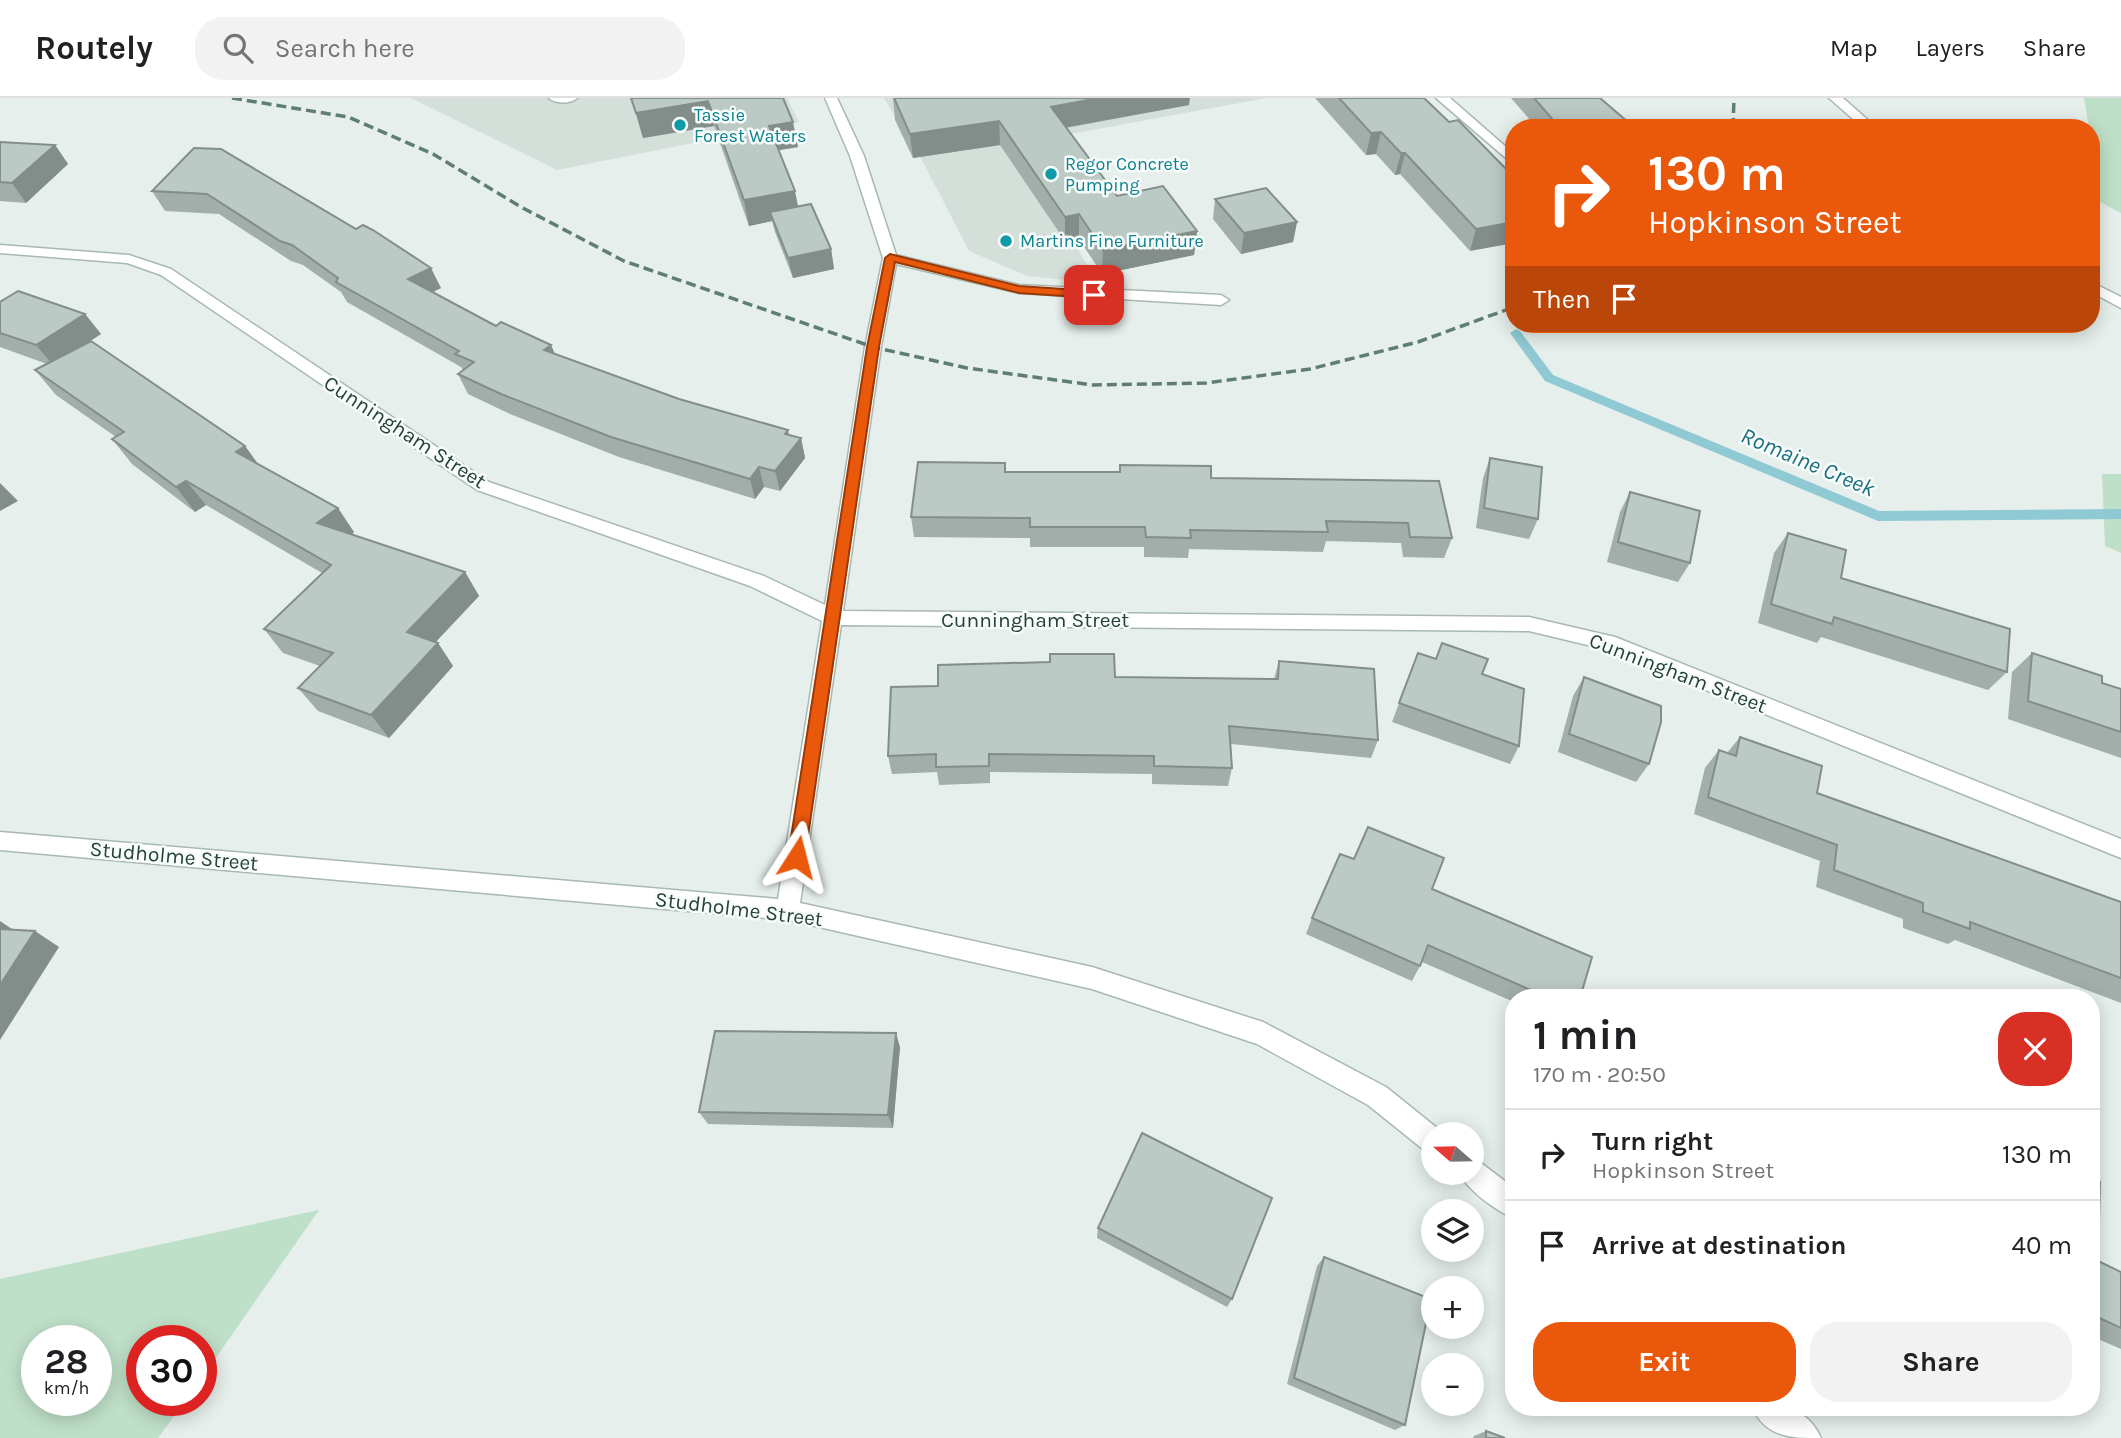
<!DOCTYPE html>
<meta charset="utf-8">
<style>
:root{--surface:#fff;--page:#f2f2f2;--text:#202124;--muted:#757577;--line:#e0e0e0;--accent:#ea580c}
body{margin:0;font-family:Karla,sans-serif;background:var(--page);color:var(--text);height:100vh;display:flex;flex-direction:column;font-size:26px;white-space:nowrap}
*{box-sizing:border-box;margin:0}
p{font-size:23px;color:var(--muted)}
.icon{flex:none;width:38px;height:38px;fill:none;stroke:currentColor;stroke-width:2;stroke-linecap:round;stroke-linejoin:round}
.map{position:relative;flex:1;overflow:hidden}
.sheet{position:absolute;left:1505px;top:891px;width:595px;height:427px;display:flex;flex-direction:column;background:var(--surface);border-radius:28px;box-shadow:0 4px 18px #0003}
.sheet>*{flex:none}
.banner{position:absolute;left:1505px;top:21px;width:595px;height:214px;border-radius:28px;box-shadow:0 4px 18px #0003;background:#ea580c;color:#fff;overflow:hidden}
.needle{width:46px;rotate:290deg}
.controls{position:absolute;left:1421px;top:1024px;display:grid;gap:14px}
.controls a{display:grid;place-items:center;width:63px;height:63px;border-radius:50%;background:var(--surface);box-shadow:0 4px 18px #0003;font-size:35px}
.speed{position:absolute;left:21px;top:1227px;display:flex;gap:14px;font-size:35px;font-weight:700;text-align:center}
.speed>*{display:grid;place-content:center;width:91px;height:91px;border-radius:50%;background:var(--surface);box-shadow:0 4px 18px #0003;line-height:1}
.speed small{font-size:18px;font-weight:400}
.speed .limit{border:10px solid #d22;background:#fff;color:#111}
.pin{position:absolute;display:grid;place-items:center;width:60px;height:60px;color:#fff;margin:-30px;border-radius:14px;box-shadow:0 4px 10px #0006}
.me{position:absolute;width:77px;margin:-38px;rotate:9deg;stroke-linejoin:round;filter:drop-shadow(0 0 5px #0008)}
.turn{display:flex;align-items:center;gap:24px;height:147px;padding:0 28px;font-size:32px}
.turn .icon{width:91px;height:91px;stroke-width:2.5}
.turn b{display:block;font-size:49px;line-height:60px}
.then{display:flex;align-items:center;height:66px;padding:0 28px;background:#0003;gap:14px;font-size:26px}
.round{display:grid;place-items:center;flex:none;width:74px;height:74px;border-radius:28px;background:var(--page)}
.headline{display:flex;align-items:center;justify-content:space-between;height:119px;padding:0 28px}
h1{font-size:42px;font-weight:700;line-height:52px}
.button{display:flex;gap:14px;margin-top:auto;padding:14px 28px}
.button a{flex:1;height:80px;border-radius:28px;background:var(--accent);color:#fff;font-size:28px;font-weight:700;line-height:80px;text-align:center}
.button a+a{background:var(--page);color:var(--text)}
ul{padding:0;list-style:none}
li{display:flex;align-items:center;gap:21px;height:91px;padding:0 28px;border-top:2px solid var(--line)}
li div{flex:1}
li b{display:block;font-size:26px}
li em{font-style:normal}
header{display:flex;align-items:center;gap:42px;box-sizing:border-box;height:98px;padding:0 35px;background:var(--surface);border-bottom:2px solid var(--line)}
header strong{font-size:33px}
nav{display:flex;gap:38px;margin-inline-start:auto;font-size:24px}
.search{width:490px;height:63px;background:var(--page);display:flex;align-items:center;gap:18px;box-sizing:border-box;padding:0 24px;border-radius:28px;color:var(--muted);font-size:26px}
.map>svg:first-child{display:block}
</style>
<header>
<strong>Routely</strong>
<div class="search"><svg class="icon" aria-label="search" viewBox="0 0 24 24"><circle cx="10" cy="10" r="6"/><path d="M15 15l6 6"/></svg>Search here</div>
<nav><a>Map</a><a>Layers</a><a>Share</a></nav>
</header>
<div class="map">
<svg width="2121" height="1340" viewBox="0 0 2121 1340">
<rect width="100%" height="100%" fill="#e6efeb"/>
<g fill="#d4dfda">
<path d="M411,0H787L799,24L557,72Z"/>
<path d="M884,0H1266L1060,38V119L1097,185L1027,178L969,153L923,64Z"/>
</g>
<g fill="#bfe0c8" fill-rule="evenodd">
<path d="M2084,0H2121V115L2100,104L2091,30H2089Z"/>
<path d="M2102,376H2121V455L2105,448Z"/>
<path d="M319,1112L201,1281V1242H142V1302H186L158,1340H0V1181ZM37,1242H96V1302H37Z"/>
</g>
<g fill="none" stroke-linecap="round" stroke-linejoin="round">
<path fill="#8ec9d4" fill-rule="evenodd" d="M1516,231L1520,233L1553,277L1879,413L2121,411V421L1878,423L1545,283L1510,235Z"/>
<g stroke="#a8b8b2" stroke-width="3">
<g id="minor">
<path d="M549,0H577C571,6 555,6 549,0Z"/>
<path d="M825,0H837L864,58L896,157L1019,187L1221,197L1229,202L1221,207L1019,195L896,166L881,249L843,513L1529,519L1615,539L2121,741V760L1604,551L1529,533L841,527L800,805L1092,869L1263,924L1386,989L1442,1034L1443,1036H1433V1056L1424,1052L1368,1007L1257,946L1092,891L788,822L0,752V734L778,801L822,523L750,488L477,392L161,177L127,165L0,155V147L129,157L171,171L489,384L764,478L825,507L865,249L883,160L850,58Z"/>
<path d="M1436,0H1450L1514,56V67Z"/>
<path d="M1829,0H1843L1877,30H1863Z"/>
<path d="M2091,184L2121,199V210L2091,194Z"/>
<path d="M1472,1061L1481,1065L1514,1090V1120C1496,1113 1467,1092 1459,1074H1472Z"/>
<path d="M1752,1309C1782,1309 1807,1308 1821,1340C1791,1340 1766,1340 1752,1309Z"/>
</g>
</g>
<use href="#minor" fill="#fff" fill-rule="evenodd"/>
<g stroke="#5f7d75" stroke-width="3.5" stroke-dasharray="10 5" stroke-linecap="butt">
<path d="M232,0L348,19L433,56L521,109L624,163L873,249L967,270L1093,287L1206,285L1310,271L1418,244L1514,209"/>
<path d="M1733,30L1734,0"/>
</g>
</g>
<g fill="#a1aea9">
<path d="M631,0H783L798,49L779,52L798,109L831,151L834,171L793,180L775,134L772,123L749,128L714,28L643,40Z"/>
<path d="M893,0L1189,7L1066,30L1117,98L1197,133L1194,157L1102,176L1079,141L1065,143L1000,47L913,60L895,22Z"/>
<path d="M1315,0H1424L1449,24L1514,79L1470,153L1400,76L1395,77L1376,56L1366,57Z"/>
<path d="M1511,0H1600L1635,30H1537Z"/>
<path d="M0,44L55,47L68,66L26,105L0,103Z"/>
<path d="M194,50L441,190L433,194L496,228L551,247L555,256L679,301L801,340L805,360L780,393L764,389L755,401L619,359L510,316L468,296L458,276L463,272L461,269L347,204L341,194L303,167L291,163L219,116L165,113L152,93Z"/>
<path d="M1215,101L1297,124L1293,144L1241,156L1213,121Z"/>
<path d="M0,204L85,216L101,236L84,247L245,348L258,366L354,434L352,437L465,474L479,498L436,544L438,545L453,568L389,640L318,613L298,590L320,568L283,555L264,531L322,475L206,407L195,414L132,366L112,341L116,339L56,297L35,272L47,266L0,249Z"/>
<path d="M1490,360L1538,421L1529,441L1476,430L1483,380Z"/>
<path d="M1006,374L1211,380L1439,383L1452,440L1444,460L1403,459L1401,445L1326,443L1323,454L1189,451L1188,460L1144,459V449H1030V440L914,439L911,419Z"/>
<path d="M1630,394L1690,465L1678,484L1607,464L1620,414Z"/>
<path d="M1788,435L1841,480L2007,574L1988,592L1821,539L1817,545L1758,525L1774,455Z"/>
<path d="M1418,555L1482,576L1519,648L1510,666L1392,624Z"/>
<path d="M2032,555L2102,585L2121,591V660L2008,621L2012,574Z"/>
<path d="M1279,563L1378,642L1371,660L1231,646L1232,670L1228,688L1152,686V676L990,674V685L939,687L937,674L892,676L888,658L938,588L1115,579L1274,581Z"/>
<path d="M1584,579L1649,666L1636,684L1558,654L1573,598Z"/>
<path d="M1740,639L1817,695L2121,804V905L1955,842L1948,846L1903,830V821L1816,789L1820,763L1694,716L1705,670L1719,652L1727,655Z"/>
<path d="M1432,791L1580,900H1514V904L1422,864L1412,883L1306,836L1312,820Z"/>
<path d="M900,949L893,1030L708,1026L699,1014Z"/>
<path d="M2091,1080L2098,1163L2121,1174V1251L2091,1238Z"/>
<path d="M1098,1130L1232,1201L1227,1209L1097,1140Z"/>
<path d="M1324,1159L1405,1327L1395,1332L1287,1286L1317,1168Z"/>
<path d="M1486,1333L1505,1340H1473L1474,1338Z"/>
</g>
<g fill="#838d89">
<path d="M1099,0H1190L1189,7L1051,32V9Z"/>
<path d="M708,3L714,28L643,40L636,15Z"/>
<path d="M999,23L1000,47L913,60L910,36Z"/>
<path d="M793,24L798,49L774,53L769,28Z"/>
<path d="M1381,34L1376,56L1366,57L1371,35Z"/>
<path d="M55,47L68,66L26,105L12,85Z"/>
<path d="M1401,55H1405L1400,76L1395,77Z"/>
<path d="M795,93L800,118L770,114L772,123L749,128L744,102Z"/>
<path d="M1079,116V141L1065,143V119Z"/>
<path d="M1297,124L1293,144L1241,156L1244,135Z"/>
<path d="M1514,124V145L1470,153L1476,131Z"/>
<path d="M1197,133L1194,157L1102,176L1103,152Z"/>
<path d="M831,151L834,171L793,180L788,160Z"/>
<path d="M431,170L441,190L418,201L408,181Z"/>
<path d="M85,216L101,236L53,267L36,247Z"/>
<path d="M551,247L559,267L544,252Z"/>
<path d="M788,332L792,352L801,340L805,360L780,393L775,373L785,336Z"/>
<path d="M245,348L263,373L236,354Z"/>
<path d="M759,369L764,389L755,401L750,381Z"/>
<path d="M186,383L206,407L195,414L176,389Z"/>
<path d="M0,385L18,403L0,413Z"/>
<path d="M338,410L354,434L334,449L317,425Z"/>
<path d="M465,474L479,498L423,557L407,534Z"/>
<path d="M438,545L453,568L389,640L371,617Z"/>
<path d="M0,823L18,835L0,839Z"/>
<path d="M35,833L59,849L0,942V887Z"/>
<path d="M896,935L900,949L893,1030L888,1017Z"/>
</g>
<g fill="#bbcac4" stroke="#838d89" stroke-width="2">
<path d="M631,0H783L793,24L769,28L795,93L744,102L708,3L636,15Z"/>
<path d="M894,0H1099L1051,9L1117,98L1163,88L1197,133L1103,152L1079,116L1065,119L999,23L910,36Z"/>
<path d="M1339,0H1424L1449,24L1458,22L1514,79V124L1476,131L1405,55H1401L1381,34L1371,35Z"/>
<path d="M1534,0H1600L1635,30H1560Z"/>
<path d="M0,44L55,47L12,85L0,84Z"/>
<path d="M194,50L221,51L356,131L363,127L373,132L431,170L408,181L496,228L501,224L551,247L544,252L679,301L788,332L785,336L801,340L775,373L759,369L750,381L611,339L501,296L458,276L474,264L455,256L459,253L336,184L338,180L292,147L280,143L207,96L152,93Z"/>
<path d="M1266,90L1297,124L1244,135L1215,101Z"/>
<path d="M811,106L831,151L788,160L770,114Z"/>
<path d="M18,193L85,216L36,247L0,235V204Z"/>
<path d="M91,243L245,348L236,354L338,410L317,425L465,474L407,534L438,545L371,617L298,590L333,555L264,531L331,467L186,383L176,389L112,341L124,334L35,272Z"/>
<path d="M1490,360L1542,369L1538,421L1484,410Z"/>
<path d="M918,364L1005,365V374H1120V367L1211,368V380L1439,383L1452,440L1410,439L1408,425L1326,423L1328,434L1190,432L1191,440L1146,439L1145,429H1030V420L911,419Z"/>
<path d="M1630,394L1700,413L1690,465L1618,444Z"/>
<path d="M1788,435L1846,452L1841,480L2010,531L2007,574L1834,519L1832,526L1771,506Z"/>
<path d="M1442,545L1488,561L1482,576L1524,591L1519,648L1399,605L1418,555L1436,561Z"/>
<path d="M2032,555L2102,578V585L2121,591V634L2028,603Z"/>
<path d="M1050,556H1114L1115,579L1278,581L1279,563L1374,571L1378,642L1229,628L1232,670L1154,668V658L989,656V668L936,669V656L888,658L891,589L938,588V567L1050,564Z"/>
<path d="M1584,579L1661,608V624L1649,666L1569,636Z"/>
<path d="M1740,639L1822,668L1817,695L2121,804V880L1970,824V831L1923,814V805L1834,772L1837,747L1708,699L1719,652L1736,658Z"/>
<path d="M1368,729L1444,760L1432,791L1592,859L1580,900H1549L1428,847L1420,868L1312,820L1340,756L1354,761Z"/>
<path d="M0,831L35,833L0,887Z"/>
<path d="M715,933L896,935L888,1017L699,1014Z"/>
<path d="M1142,1035L1272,1100L1232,1201L1098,1130Z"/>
<path d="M2091,1080L2100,1084L2098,1163L2121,1174V1230L2091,1216Z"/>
<path d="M1324,1159L1431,1201L1405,1327L1294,1280Z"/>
<path d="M1486,1333L1505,1340H1486Z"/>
</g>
<path fill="#ea580c" stroke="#983908" stroke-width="2" d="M890,156L1019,188L1094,193L1099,197L1094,200L1019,195L895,164L879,249L805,759L803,764L797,766L791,764L788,759L867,249L885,160Z"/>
<g fill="#0f9aa8" stroke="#f7fbf9" stroke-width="2.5">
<circle cx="680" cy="27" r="7"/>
<circle cx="1051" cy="76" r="7"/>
<circle cx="1006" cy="143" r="7"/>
</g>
<g text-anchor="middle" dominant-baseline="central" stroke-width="5" stroke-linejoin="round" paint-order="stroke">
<g font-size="18" fill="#0d838f" stroke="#f7fbf9" text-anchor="start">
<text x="694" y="17">Tassie<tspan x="694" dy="21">Forest Waters</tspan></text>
<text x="1065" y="66">Regor Concrete<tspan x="1065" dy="21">Pumping</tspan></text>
<text x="1020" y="143">Martins Fine Furniture</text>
</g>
<g font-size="21" fill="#24423a" stroke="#f7fbf9">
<text transform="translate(405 334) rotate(33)">Cunningham Street</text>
<text x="1035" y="522">Cunningham Street</text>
<text transform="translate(1678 575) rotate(21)">Cunningham Street</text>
<text transform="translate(174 758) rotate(5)">Studholme Street</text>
<text transform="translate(739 811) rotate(7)">Studholme Street</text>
</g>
<g font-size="23" font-style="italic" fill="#1c6f80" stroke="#f7fbf9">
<text transform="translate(1808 364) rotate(23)">Romaine Creek</text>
</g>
</g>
</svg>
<div class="controls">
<a><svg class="needle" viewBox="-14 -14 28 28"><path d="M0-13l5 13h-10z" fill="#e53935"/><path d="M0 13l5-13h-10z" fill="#757577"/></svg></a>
<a><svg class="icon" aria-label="layers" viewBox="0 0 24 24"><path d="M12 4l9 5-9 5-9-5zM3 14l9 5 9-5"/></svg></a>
<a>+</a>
<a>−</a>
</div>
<div class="speed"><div>28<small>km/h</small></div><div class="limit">30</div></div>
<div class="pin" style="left:1094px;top:197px;background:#d93025"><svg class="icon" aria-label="arrive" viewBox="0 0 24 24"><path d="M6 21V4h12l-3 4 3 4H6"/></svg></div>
<svg class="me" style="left:797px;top:759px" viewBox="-20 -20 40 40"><path d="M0-17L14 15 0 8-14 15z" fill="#ea580c" stroke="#fff" stroke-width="4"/></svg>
<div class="banner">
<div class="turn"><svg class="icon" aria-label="right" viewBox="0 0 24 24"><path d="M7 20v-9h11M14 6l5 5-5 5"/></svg><div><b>130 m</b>Hopkinson Street</div></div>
<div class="then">Then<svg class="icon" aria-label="arrive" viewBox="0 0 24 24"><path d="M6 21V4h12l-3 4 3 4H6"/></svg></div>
</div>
<section class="sheet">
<div class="headline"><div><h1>1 min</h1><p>170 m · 20:50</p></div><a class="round" style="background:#d93025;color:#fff"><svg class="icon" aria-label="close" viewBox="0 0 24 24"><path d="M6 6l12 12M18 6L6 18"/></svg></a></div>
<ul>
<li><svg class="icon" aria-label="right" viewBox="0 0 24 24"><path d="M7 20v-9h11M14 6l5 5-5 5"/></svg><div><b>Turn right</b><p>Hopkinson Street</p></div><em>130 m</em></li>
<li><svg class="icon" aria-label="arrive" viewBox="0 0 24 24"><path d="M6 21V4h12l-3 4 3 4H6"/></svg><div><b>Arrive at destination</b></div><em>40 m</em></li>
</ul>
<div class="button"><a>Exit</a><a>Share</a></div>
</section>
</div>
